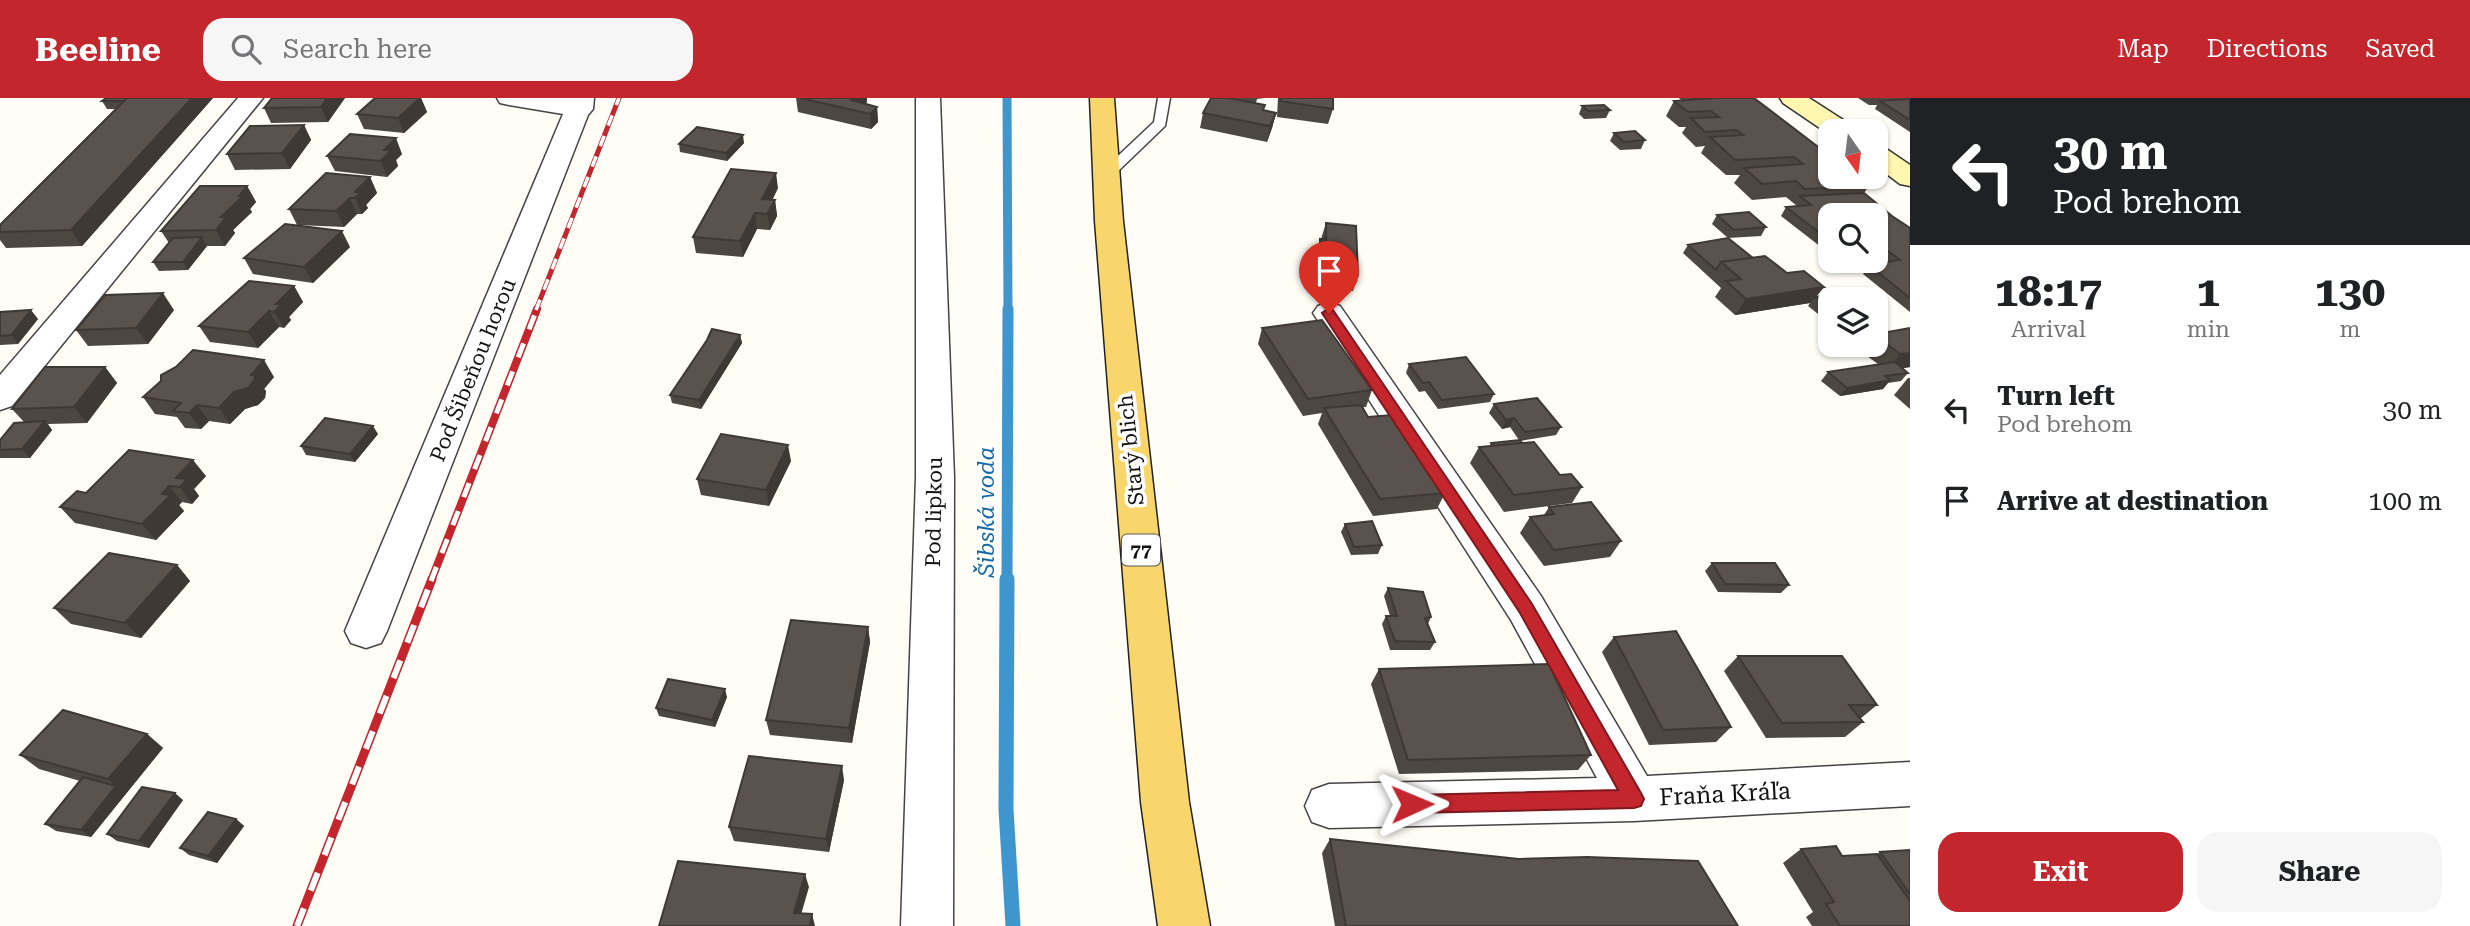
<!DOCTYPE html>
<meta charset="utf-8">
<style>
:root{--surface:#fff;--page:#f6f6f6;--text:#202124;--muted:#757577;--accent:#c4262e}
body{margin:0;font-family:"Roboto Serif",serif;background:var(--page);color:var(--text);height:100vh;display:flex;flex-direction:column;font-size:26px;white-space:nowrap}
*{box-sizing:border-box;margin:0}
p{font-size:23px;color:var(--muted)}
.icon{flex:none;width:38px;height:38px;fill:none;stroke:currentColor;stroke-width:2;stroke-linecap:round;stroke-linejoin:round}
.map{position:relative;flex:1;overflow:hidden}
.drawer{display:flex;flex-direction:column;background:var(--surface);width:560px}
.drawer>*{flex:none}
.guide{background:#202124;color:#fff;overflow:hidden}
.needle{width:46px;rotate:166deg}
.tools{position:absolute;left:1818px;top:21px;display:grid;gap:14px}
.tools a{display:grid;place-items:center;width:70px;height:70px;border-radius:14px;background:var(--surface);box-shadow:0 2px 5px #0004;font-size:35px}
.pin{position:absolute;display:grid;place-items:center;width:60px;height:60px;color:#fff;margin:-72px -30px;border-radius:50% 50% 50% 0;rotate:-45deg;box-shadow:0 0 7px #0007}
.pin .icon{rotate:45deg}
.me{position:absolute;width:77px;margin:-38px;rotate:89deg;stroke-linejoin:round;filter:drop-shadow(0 0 5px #0008)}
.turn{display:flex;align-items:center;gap:24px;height:147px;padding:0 28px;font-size:32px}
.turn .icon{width:91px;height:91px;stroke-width:2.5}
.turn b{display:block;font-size:49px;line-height:60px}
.eta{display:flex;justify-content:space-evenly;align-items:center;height:119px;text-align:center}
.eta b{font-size:42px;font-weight:700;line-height:49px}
.button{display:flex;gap:14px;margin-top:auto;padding:14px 28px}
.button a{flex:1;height:80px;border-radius:21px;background:var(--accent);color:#fff;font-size:28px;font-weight:700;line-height:80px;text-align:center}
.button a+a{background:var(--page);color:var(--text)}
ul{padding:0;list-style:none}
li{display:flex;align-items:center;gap:21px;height:91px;padding:0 28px}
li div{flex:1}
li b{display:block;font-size:26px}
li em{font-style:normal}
header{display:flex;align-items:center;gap:42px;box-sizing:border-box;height:98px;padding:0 35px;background:var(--accent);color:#fff}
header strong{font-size:33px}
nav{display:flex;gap:38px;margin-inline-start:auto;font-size:24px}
.search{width:490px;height:63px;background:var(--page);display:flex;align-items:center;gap:18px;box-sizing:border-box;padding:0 24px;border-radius:21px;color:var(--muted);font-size:26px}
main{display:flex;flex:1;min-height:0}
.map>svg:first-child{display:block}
</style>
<header>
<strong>Beeline</strong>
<div class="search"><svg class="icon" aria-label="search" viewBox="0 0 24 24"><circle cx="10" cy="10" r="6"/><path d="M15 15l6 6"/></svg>Search here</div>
<nav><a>Map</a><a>Directions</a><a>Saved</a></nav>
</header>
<main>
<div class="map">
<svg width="1910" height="828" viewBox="0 0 1910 828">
<rect width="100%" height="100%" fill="#fffdf5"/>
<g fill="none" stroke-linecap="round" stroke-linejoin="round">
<path stroke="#3f96cf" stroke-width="9" d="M1007,0L1008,212"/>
<path stroke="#3f96cf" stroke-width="11" d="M1007,483L1008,211"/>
<path stroke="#3f96cf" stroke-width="15" d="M1007,481L1006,711L1013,828"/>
<g stroke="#444" stroke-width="3">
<path id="lane" d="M1158,0H1170L1165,28L1113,78H1103V72L1154,24Z"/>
</g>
<g stroke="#444" stroke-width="3">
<g id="street">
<path d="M238,0H263L12,308L0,312V277Z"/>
<path d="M497,0H594L593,11L588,17L387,533L381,545L366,550L351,545L345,533L563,16L509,7L500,5Z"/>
<path d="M916,0H940L954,379L953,828H901L916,379Z"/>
<path d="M1329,205L1340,208L1541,498L1647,678L1910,664V708L1634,723L1329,730L1312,724L1305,708L1312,692L1329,686L1597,680L1511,522L1313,215L1318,208Z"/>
</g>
</g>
<g stroke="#333" stroke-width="3">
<g id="secondary">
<path d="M1780,0H1809L1851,27L1855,33H1830V37L1783,5Z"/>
<path d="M1876,48L1885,50L1910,67V88L1900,86L1876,68Z"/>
</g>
</g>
<g stroke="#222" stroke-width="3">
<path id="primary" d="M1090,0H1114L1123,123L1189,704L1210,828H1158L1141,704L1095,123Z"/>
</g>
<use href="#lane" fill="#fff" fill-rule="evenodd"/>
<use href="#street" fill="#fff" fill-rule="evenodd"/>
<use href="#secondary" fill="#fff6b0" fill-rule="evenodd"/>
<use href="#primary" fill="#f9d66b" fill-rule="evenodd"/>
<g stroke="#c4262e" stroke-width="5">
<path id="rail-far2" d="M536,212L619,0"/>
</g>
<g stroke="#c4262e" stroke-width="8">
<path id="rail-far1" d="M431,483L537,211"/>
</g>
<g stroke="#c4262e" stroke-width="9">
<path id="rail" d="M297,828L432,481"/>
</g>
<use href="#rail-far2" stroke="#fff" stroke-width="3.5" stroke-dasharray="11" stroke-linecap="butt"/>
<use href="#rail-far1" stroke="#fff" stroke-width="5" stroke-dasharray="15" stroke-linecap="butt"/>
<use href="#rail" stroke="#fff" stroke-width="6" stroke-dasharray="19" stroke-linecap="butt"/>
</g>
<g fill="#4d4742">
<path d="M106,0H213L82,148L6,150L0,142V127L116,11H107L102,3Z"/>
<path d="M345,0L328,24L271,25L264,10Z"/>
<path d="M375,0H421L427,14L404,35L364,31L357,16Z"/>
<path d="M796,0H867V4L865,6L877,9L878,24L871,31L798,14Z"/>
<path d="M1211,0H1265L1257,1L1256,5L1264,12L1276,15L1272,30L1267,44L1200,30L1203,15Z"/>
<path d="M1278,0H1333V11L1328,26L1277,19Z"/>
<path d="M1679,0H1754L1869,88L1864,95L1892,118L1910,130V214L1863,176L1869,167L1885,165L1881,162L1876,163V117H1830V156L1781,118L1786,109L1797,108L1786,99L1752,102L1734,85L1740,77H1726L1701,55L1705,48L1696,49L1682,35L1686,29H1679L1666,18L1674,3L1681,2Z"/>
<path d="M1858,0H1910V34L1875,11L1877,7H1869Z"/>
<path d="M1582,8L1610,12L1606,20L1584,21L1579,16Z"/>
<path d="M304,27L311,42L290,71L235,72L227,56Z"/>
<path d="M1614,35L1645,42L1641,51L1620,52L1610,43Z"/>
<path d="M744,45L727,63L680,54L679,46Z"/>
<path d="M402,56L396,62L398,68L387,79L335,73L327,58Z"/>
<path d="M370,79L377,95L366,107L368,110L362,116H357L344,129L297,127L289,111Z"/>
<path d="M247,88L256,104L250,111L252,114L233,132L235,135L225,148H207L188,172L159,173L153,164L169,145L161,133Z"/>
<path d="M778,90L772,102H775L777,118L770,132L757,131L743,159L696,155L693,139Z"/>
<path d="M1717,117L1766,129L1761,138L1728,140L1753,160L1787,175L1824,189L1816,199L1830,201V223H1827L1808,208L1810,205L1735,217L1715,199L1721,190L1683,155L1688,147L1728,140L1712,126Z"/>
<path d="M1326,125L1358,177L1353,193L1321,190V165L1315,164L1316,157Z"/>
<path d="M350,149L313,185L253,176L244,160Z"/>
<path d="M1839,163H1876L1845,168Z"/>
<path d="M294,188L303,204L289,219L291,222L284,230L279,229L258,250L210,244L199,228Z"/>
<path d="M174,212L148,246L88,248L76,232Z"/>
<path d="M0,214L38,221L18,246L0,247Z"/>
<path d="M1262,230L1372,292L1366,309H1363L1368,319L1445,395L1437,411L1373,418L1318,326L1322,315L1303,318L1258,246Z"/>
<path d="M1910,230V269L1903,270L1908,275L1901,283L1888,285L1883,291L1840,298L1821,283L1828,274L1878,266L1860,253L1865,247H1876V236Z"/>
<path d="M740,237L742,245L701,311L672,305L670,297Z"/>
<path d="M1409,266L1494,296L1490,304L1438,311L1425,293L1419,294L1406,275Z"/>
<path d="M105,269L117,285L87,325L48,326L52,332L30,360H0V342L24,324L12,311Z"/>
<path d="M274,279L264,291L266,293L265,300L258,307L245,311L230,326L209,323L201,331L185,330L177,319L155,316L143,299Z"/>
<path d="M1908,280H1910V311L1894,297Z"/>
<path d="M1494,306L1561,329L1556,337L1520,343L1560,377L1582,389L1572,405L1504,414L1470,365L1479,349L1490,348L1491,345L1519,342L1510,329L1502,331L1489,315Z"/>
<path d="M378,336L355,364L306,357L301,348Z"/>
<path d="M791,363L769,408L701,397L697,381Z"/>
<path d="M206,378L194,391L199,398L192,406L182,404L179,407L184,413L156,442L75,425L60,409Z"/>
<path d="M1549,409L1621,443L1610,459L1544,468L1520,435L1530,419L1544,417Z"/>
<path d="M1345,426L1382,447L1378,456L1351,457L1341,434Z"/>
<path d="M1712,465L1789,487L1781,495L1718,494L1705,473Z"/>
<path d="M177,467L190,483L141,540L71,526L54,510Z"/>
<path d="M1388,490L1431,519L1428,526L1435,544L1430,552H1390L1382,526L1386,518H1390L1384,498Z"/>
<path d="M868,529L870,544L852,645L770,637L766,622Z"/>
<path d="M1614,539L1731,629L1716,644L1649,647L1602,554Z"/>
<path d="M1738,558L1877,607L1860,621L1863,624L1845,639L1766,640L1724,573Z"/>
<path d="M1379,571L1591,657L1578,672L1399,676L1371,586Z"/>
<path d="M727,599L715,629L659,618L656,610Z"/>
<path d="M147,636L163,650L91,739L56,733L45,726L80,683L39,671L20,657Z"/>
<path d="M844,682L829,754L734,743L729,729Z"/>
<path d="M183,702L149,750L117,743L107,736Z"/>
<path d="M236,721L244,728L217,765L189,757L180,750Z"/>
<path d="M1330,741L1738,828H1335L1322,755Z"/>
<path d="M1801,751L1842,758L1877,756L1880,754L1910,752V828H1812L1806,819L1813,814L1783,765Z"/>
</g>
<g fill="#3f3936">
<path d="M192,0H213L82,148L71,132Z"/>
<path d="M327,0H345L328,24L321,9Z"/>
<path d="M420,0H421L427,14L404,35L398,20Z"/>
<path d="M853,0H867V4L857,13L851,2Z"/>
<path d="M877,9L878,24L871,31L870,16Z"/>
<path d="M1276,15L1272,30L1267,44L1270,28Z"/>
<path d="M304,27L311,42L290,71L282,55Z"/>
<path d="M743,37L744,45L727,63L726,55Z"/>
<path d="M396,40L402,56L396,62L398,68L387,79L381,63L384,52Z"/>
<path d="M776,75L778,90L765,117L762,101Z"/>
<path d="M370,79L377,95L366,107L368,110L362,116L355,100V94Z"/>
<path d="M247,88L256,104L250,111L252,114L233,132L235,135L225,148L216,132L221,119Z"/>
<path d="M350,100L357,116L344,129L336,113Z"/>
<path d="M775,102L777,118L770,132L767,116Z"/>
<path d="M755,115L757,131L743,159L740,143Z"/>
<path d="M342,133L350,149L313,185L304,169Z"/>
<path d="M202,139L207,148L188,172L183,164Z"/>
<path d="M1888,153L1881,162L1876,163V155Z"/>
<path d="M1849,163H1876L1845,168Z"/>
<path d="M294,188L303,204L289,219L291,222L284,230L274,214L276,206Z"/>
<path d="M1824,189L1810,205L1735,217L1746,201Z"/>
<path d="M163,195L174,212L148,246L136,230Z"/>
<path d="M31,212L38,221L18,246L11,237Z"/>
<path d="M269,213L279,229L258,250L248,234Z"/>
<path d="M740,237L742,245L701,311L699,302Z"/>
<path d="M1910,255V269L1886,273L1900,256Z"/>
<path d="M264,262L274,279L264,291L266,293L265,300L258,307L245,311L230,326L219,310Z"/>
<path d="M105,269L117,285L87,325L74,309Z"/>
<path d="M1890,282L1883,291L1840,298L1847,290Z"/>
<path d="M197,307L209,323L201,331L189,315Z"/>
<path d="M1514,320L1510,329L1502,331L1506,322Z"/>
<path d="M45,323L52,332L30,360L22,351Z"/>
<path d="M373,328L378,336L355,364L350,356Z"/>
<path d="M788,347L791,363L769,408L766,392Z"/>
<path d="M193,362L206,378L194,391L199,398L192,406L180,389L176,380Z"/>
<path d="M169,388L182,404L179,407L184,413L156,442L142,426Z"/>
<path d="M177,467L190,483L141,540L125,525Z"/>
<path d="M868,529L870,544L852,645L849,630Z"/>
<path d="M725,591L727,599L715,629L712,622Z"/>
<path d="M147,636L163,650L91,739L81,732L116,688L108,681Z"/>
<path d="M842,668L844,682L829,754L826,741Z"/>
<path d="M175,695L183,702L149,750L139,743Z"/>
<path d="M236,721L244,728L217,765L208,758Z"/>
<path d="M805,776L809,789L798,827L794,815Z"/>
<path d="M812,816L815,828H810Z"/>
</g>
<g fill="#5a524d" stroke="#3f3936" stroke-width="2">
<path d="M106,0H127L124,3H102Z"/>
<path d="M127,0H192L71,132L0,134V127Z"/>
<path d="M272,0H327L321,9L264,10Z"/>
<path d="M375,0H420L398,20L357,16Z"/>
<path d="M800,0H853L851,2L877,9L870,16Z"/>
<path d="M1211,0H1228L1265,7L1263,12L1276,15L1270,28L1203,15Z"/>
<path d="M1281,0H1333V11L1280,3Z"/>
<path d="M1692,0H1717L1694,1Z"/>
<path d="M1717,0H1754L1830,58V79H1857L1869,88L1805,91L1796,83L1762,86L1744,70L1803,66L1794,59L1735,62L1710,39L1743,37L1736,32L1705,34L1691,20L1719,19L1711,13L1688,14L1674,3Z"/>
<path d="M1908,1L1910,2V22L1880,3Z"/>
<path d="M1604,7L1610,12L1588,13L1582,8Z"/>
<path d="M304,27L282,55L227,56L250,28Z"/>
<path d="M697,29L743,37L726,55L679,46Z"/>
<path d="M1635,33L1645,42L1624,44L1614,35Z"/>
<path d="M350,36L396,40L384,52H391L381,63L327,58Z"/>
<path d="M731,71L776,75L762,101L775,102L767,116L755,115L740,143L693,139Z"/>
<path d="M326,75L370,79L355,94L360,95L355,100H350L336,113L289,111Z"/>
<path d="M200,88H247L239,98H243L221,119H226L216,132L161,133Z"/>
<path d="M1864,95L1892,118L1910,130V200L1869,167L1900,162L1888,153L1876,155V117H1830V143L1786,109L1811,107L1800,98Z"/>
<path d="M1749,114L1766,129L1734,132L1717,117Z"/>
<path d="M1326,125L1356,128L1358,177L1326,173V149L1320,148V141L1326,142Z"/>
<path d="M285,126L342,133L304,169L244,160Z"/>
<path d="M202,139L183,164H153L173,140Z"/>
<path d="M1728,140L1753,160L1721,164L1716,172L1688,147Z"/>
<path d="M1765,158L1787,175L1804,173L1824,189L1746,201L1726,183L1741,181L1721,164Z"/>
<path d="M249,183L294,188L276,206H282L274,214L269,213L248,234L199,228Z"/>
<path d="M1853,192L1865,201H1830V212L1815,199Z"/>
<path d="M163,195L136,230L76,232L105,197Z"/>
<path d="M31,212L11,237L0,238V214Z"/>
<path d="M1322,222L1372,292L1308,301L1262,230Z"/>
<path d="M1910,230V255L1900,256L1876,238V236Z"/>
<path d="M712,231L740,237L699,302L670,297L707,242Z"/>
<path d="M193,252L264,262L251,277H255L254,283L248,290L234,294L219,310L197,307L189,315L173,313L181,305L143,299L161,283V277L176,269Z"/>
<path d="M1466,259L1494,296L1442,302L1429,284L1423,285L1409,266Z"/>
<path d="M1895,264L1908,275L1885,278L1890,282L1847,290L1828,274Z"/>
<path d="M45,269H105L74,309L12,311Z"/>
<path d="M1537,300L1561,329L1525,334L1514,320L1506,322L1494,306Z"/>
<path d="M1361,307L1368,319L1392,317L1445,395L1380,401L1324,310Z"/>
<path d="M325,320L373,328L350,356L301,348Z"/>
<path d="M45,323L22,351L0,352V342L14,325Z"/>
<path d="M721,336L788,347L766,392L697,381Z"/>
<path d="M1520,342L1522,345L1493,348L1491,345Z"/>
<path d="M1534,344L1560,377L1571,376L1582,389L1514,397L1479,349Z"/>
<path d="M129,352L193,362L176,380L187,381L180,389L169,388L162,396L171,397L142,426L60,409L77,393L86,395Z"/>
<path d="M1591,404L1621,443L1554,452L1530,419L1554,416L1549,409Z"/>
<path d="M1372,423L1382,447L1354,449L1345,426Z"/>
<path d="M109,455L177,467L125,525L54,510Z"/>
<path d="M1712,465H1775L1789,487L1725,486Z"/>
<path d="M1388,490L1423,494L1431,519L1425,520L1435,544L1395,543L1386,518H1397Z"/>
<path d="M791,522L868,529L849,630L766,622Z"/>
<path d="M1676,533L1731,629L1663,632L1614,539Z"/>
<path d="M1738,558H1842L1877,607H1849L1863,624L1782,625Z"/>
<path d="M1549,566L1591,657L1408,662L1379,571Z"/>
<path d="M668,581L725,591L712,622L656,610Z"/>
<path d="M63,612L147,636L108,681L20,657Z"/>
<path d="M749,658L842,668L826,741L729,729Z"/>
<path d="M83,679L116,688L81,732L45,726Z"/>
<path d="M142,689L175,695L139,743L107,736Z"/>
<path d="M208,714L236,721L208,758L180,750Z"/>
<path d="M1330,741L1519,761L1587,759L1698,763L1738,828H1346Z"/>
<path d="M1836,748L1842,758L1877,756L1910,803V828H1840L1826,806L1834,804L1801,751Z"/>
<path d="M1910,752V796L1880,754Z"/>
<path d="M678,763L805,776L794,815L812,816L810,828H659Z"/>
</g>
<path fill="#c4262e" stroke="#7f191e" stroke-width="2" d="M1329,210L1333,212L1532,506L1641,695L1644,701L1641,708L1634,710L1412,715L1405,712L1402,706L1405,699L1412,697L1618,692L1520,515L1322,215Z"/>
<g text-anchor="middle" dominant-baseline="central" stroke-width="7" stroke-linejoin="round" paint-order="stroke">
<rect fill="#fff" stroke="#585858" stroke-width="2" x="1122" y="436.5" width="38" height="31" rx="5"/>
<g font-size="19" font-weight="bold" fill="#111">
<text x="1141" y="452">77</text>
</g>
<g font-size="21" fill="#111" stroke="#fff">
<text transform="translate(473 272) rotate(-68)">Pod Šibeňou horou</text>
<text transform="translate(1131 352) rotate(-96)">Starý blich</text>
<text transform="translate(934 414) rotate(-89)">Pod lipkou</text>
</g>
<g font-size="23" font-style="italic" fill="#1768a6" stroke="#fff">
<text transform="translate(986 414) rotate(-90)">Šibská voda</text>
</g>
<g font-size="24" fill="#111" stroke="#fff">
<text transform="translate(1725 696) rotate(-3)">Fraňa Kráľa</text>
</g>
</g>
</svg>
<div class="tools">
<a><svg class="needle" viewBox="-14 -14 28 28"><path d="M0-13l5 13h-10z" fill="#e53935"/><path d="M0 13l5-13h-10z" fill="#757577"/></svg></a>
<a><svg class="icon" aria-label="search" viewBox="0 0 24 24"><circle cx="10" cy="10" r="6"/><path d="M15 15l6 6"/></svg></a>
<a><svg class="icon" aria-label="layers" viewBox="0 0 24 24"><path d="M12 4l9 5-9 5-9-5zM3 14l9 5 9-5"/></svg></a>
</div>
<div class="pin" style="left:1329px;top:215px;background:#d93025"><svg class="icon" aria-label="arrive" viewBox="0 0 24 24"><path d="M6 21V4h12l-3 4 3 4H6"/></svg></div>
<svg class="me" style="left:1412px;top:706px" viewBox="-20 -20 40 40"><path d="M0-17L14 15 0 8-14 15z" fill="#c4262e" stroke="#fff" stroke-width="4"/></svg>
</div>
<section class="drawer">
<div class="guide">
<div class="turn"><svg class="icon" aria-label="left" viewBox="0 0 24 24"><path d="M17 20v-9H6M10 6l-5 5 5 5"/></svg><div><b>30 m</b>Pod brehom</div></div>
</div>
<div class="eta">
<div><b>18:17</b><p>Arrival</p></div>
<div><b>1</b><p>min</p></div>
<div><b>130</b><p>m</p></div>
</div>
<ul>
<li><svg class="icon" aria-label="left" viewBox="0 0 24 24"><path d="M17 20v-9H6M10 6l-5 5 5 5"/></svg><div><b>Turn left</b><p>Pod brehom</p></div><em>30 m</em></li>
<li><svg class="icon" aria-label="arrive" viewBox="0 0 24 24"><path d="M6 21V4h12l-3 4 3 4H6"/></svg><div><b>Arrive at destination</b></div><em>100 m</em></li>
</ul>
<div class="button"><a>Exit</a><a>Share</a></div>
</section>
</main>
